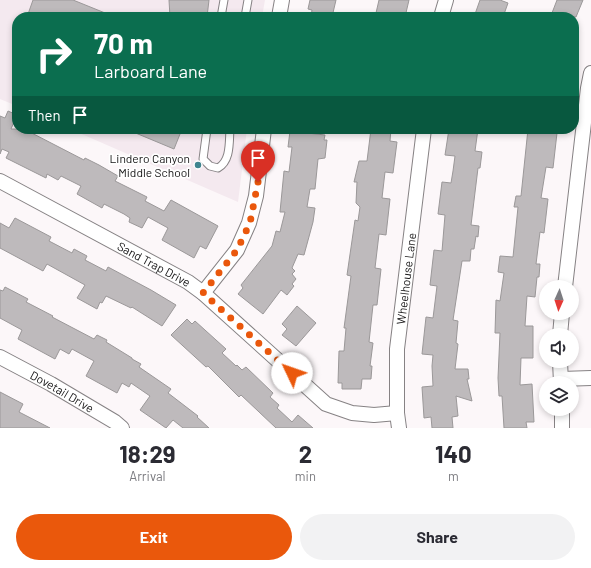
<!DOCTYPE html>
<style>
:root{--surface:#fff;--page:#f2f2f3;--text:#2b2b33;--muted:#7c7c81;--accent:#ea580c}
body{margin:0;font-family:Barlow,sans-serif;background:var(--page);color:var(--text);height:100vh;display:flex;flex-direction:column;font-size:15px;white-space:nowrap}
*{box-sizing:border-box;margin:0}
p{font-size:13px;color:var(--muted)}
.icon{flex:none;width:22px;height:22px;fill:none;stroke:currentColor;stroke-width:2;stroke-linecap:round;stroke-linejoin:round}
.map{position:relative;height:428px;overflow:hidden}
.panel{display:flex;flex-direction:column;background:var(--surface);flex:1}
.panel>*{flex:none}
.banner{position:absolute;left:12px;top:12px;width:567px;height:122px;border-radius:16px;box-shadow:0 2px 6px #0003;background:#0b6e4f;color:#fff;overflow:hidden}
.needle{width:26px;rotate:183deg}
.controls{position:absolute;left:539px;top:280px;display:grid;gap:8px}
.controls a{display:grid;place-items:center;width:40px;height:40px;border-radius:50%;background:var(--surface);box-shadow:0 2px 6px #0003;font-size:20px}
.pin{position:absolute;display:grid;place-items:center;width:34px;height:34px;color:#fff;margin:-41px -17px;border-radius:50% 50% 50% 0;rotate:-45deg;box-shadow:0 0 4px #0007}
.pin .icon{rotate:45deg}
.me{position:absolute;width:44px;margin:-22px;rotate:312deg;stroke-linejoin:round;filter:drop-shadow(0 0 3px #0008)}
.turn{display:flex;align-items:center;gap:14px;height:84px;padding:0 16px;font-size:18px}
.turn .icon{width:52px;height:52px;stroke-width:2.5}
.turn b{display:block;font-size:28px;line-height:34px}
.then{display:flex;align-items:center;height:38px;padding:0 16px;background:#0003;gap:8px;font-size:15px}
.eta{display:flex;justify-content:space-evenly;align-items:center;height:68px;text-align:center}
.eta b{font-size:24px;font-weight:700;line-height:28px}
.primary-button{display:flex;gap:8px;margin-top:auto;padding:8px 16px}
.primary-button a{flex:1;height:46px;border-radius:24px;background:var(--accent);color:#fff;font-size:16px;font-weight:700;line-height:46px;text-align:center}
.primary-button a+a{background:var(--page);color:var(--text)}
.map>svg:first-child{display:block}
</style>
<div class="map">
<svg width="591" height="428" viewBox="0 0 591 428">
<rect width="100%" height="100%" fill="#fcf7f9"/>
<g fill="#f4e9ef">
<path d="M0,0H265L262,17H17V106L0,99Z"/>
<path d="M70,129H247L238,202Z"/>
</g>
<g fill="#bebabc" stroke="#9b9899">
<path d="M33,0H73L115,17H27Z"/>
<path d="M169,0H209L207,17H170Z"/>
<path d="M310,0H336L332,17H311L312,10L308,9Z"/>
<path d="M379,0H409L405,17H394L376,13Z"/>
<path d="M480,0H500L508,3L503,17H474Z"/>
<path d="M557,0H583L576,17H563L552,13Z"/>
<path d="M8,111L17,115L11,129H24L84,160L85,158L99,165L118,176L115,181L147,197L145,201L164,211L171,200L218,226L206,249L200,246L194,258L162,240L168,228L148,217L142,228L129,222L130,218L124,214L104,204L102,208L77,194L81,186L61,176L58,180L47,174L46,178L6,158L9,152L2,149L0,154V116L5,118Z"/>
<path d="M126,129H182L174,149Z"/>
<path d="M371,129H391L390,141L397,142L393,173L385,172L382,198L390,199L386,235L379,234L375,268L381,269L377,305H373L369,342L373,343L370,366H372L371,379H362L361,389H342V383H338L339,351H344L346,328H344L351,276L347,275L355,220L358,221L360,207L356,203L357,182H354L359,161H367Z"/>
<path d="M449,129H478L475,151L482,152L480,168H478L471,225L479,226L478,237L476,236L474,249H471L470,261H462L453,320L458,321L456,343L458,344L455,369H468L469,379H467L472,401L456,396L458,416L452,417L453,428H432L431,417L424,418L422,387L433,386L432,366L433,355L422,354L426,317L433,318L437,286L430,285L434,250L442,251L445,215L438,214L442,182L451,183L453,171L455,156L445,155Z"/>
<path d="M528,129H549V132L557,133L553,168L546,167L541,198L548,199L544,233L540,232L536,264H540L539,277H537L535,297L527,296L525,326H533V358H521L520,385L532,384L534,422H526L527,428H504L502,396H499L498,378L500,333H495L496,300L500,301L504,273L498,272L500,256L513,257L518,207H514L516,196H521Z"/>
<path d="M290,131L325,135L324,140H327L325,158L318,159L315,189H310L307,207L315,208L313,222L304,255L298,254L292,268L295,271L292,274L296,279L292,284L294,286L287,295L281,290L263,314L238,294L243,288L241,285L272,246L276,231L280,232L285,212H280L284,171L289,172L292,147H288Z"/>
<path d="M15,218L51,237L49,241L72,253L74,249L87,256L85,260L106,271L108,267L151,290L176,305L162,326L132,307L131,308L106,296L102,303L100,302L97,309L77,298L85,285L47,264L43,271L0,248V223L9,228Z"/>
<path d="M5,287L28,299L26,302L53,316L52,317L94,339L97,335L107,340L106,342L132,358V359L141,364L139,367L171,389L168,393L198,416L197,417L209,428H183L173,420L166,428L140,410L150,396L131,383L129,387L122,383L117,393L86,376L94,361L72,349L69,354L60,349L55,359L18,339L22,330L0,318V290L3,291Z"/>
<path d="M297,306L316,323L296,346L282,335L287,329L282,324Z"/>
<path d="M187,319L192,324L195,321L226,349L222,353L236,366L237,365L242,370L246,367L273,393L270,397L279,405L277,408L292,422L298,415L313,428H276L241,395L239,397L208,366L206,367L171,335Z"/>
<path d="M0,392L23,404L19,412L50,428H0Z"/>
</g>
<g fill="none" stroke-linecap="round" stroke-linejoin="round">
<g stroke="#868284" stroke-width="9">
<g id="lane">
<path d="M221,17L224,0"/>
<path d="M245,17L248,0"/>
<path d="M207,129L203,159L210,166L218,168C231,161 229,142 230,129"/>
</g>
</g>
<g stroke="#868284" stroke-width="16">
<g id="street">
<path d="M279,17L282,0"/>
<path d="M441,17L446,0"/>
<path id="s1" d="M0,181L188,282L203,293L326,404L352,413L374,415L397,413"/>
<path d="M565,287L588,88L591,73"/>
<path d="M203,293L237,250L249,223L256,196L264,129"/>
<path d="M560,335L562,313"/>
<path id="s2" d="M0,357L51,384L115,422L122,428"/>
<path d="M560,361L561,383"/>
<path d="M561,379L591,378"/>
<path d="M562,409V428"/>
<path id="s3" d="M399,428L397,413V349L424,129"/>
</g>
</g>
<use href="#lane" stroke="#fff" stroke-width="7"/>
<use href="#street" stroke="#fff" stroke-width="14"/>
</g>
<g fill="none" stroke-linecap="round" stroke-linejoin="round">
<path stroke="#ea580c" stroke-width="7" stroke-dasharray="0 12.6" d="M258,182L250,223L237,250L203,293L292,373"/>
</g>
<circle fill="#3f858f" stroke="#fff" stroke-width="1.5" cx="198" cy="165" r="4"/>
<g text-anchor="middle" dominant-baseline="central" stroke-width="3.5" stroke-linejoin="round" paint-order="stroke">
<g font-size="12" fill="#141314" stroke="#fff" text-anchor="end">
<text x="190" y="158">Lindero Canyon<tspan x="190" dy="14">Middle School</tspan></text>
</g>
<g font-size="12" fill="#141314" stroke="#fff">
<text stroke="none"><textPath href="#s1" startOffset="175">Sand Trap Drive</textPath></text>
<text stroke="none"><textPath href="#s3" startOffset="150">Wheelhouse Lane</textPath></text>
<text stroke="none"><textPath href="#s2" startOffset="71">Dovetail Drive</textPath></text>
</g>
</g>
</svg>
<div class="controls">
<a><svg class="needle" viewBox="-14 -14 28 28"><path d="M0-13l5 13h-10z" fill="#e53935"/><path d="M0 13l5-13h-10z" fill="#7c7c81"/></svg></a>
<a><svg class="icon" aria-label="sound" viewBox="0 0 24 24"><path d="M4 9h4l5-4v14l-5-4H4zM17 9q2 3 0 6"/></svg></a>
<a><svg class="icon" aria-label="layers" viewBox="0 0 24 24"><path d="M12 4l9 5-9 5-9-5zM3 14l9 5 9-5"/></svg></a>
</div>
<div class="pin" style="left:258px;top:182px;background:#d93025"><svg class="icon" aria-label="arrive" viewBox="0 0 24 24"><path d="M6 21V4h12l-3 4 3 4H6"/></svg></div>
<svg class="me" style="left:292px;top:373px" viewBox="-20 -20 40 40"><circle r="19" fill="#fff"/><path d="M0-13L10 11 0 6-10 11z" fill="#ea580c"/></svg>
<div class="banner">
<div class="turn"><svg class="icon" aria-label="right" viewBox="0 0 24 24"><path d="M7 20v-9h11M14 6l5 5-5 5"/></svg><div><b>70 m</b>Larboard Lane</div></div>
<div class="then">Then<svg class="icon" aria-label="arrive" viewBox="0 0 24 24"><path d="M6 21V4h12l-3 4 3 4H6"/></svg></div>
</div>
</div>
<section class="panel">
<div class="eta">
<div><b>18:29</b><p>Arrival</p></div>
<div><b>2</b><p>min</p></div>
<div><b>140</b><p>m</p></div>
</div>
<div class="primary-button"><a>Exit</a><a>Share</a></div>
</section>
